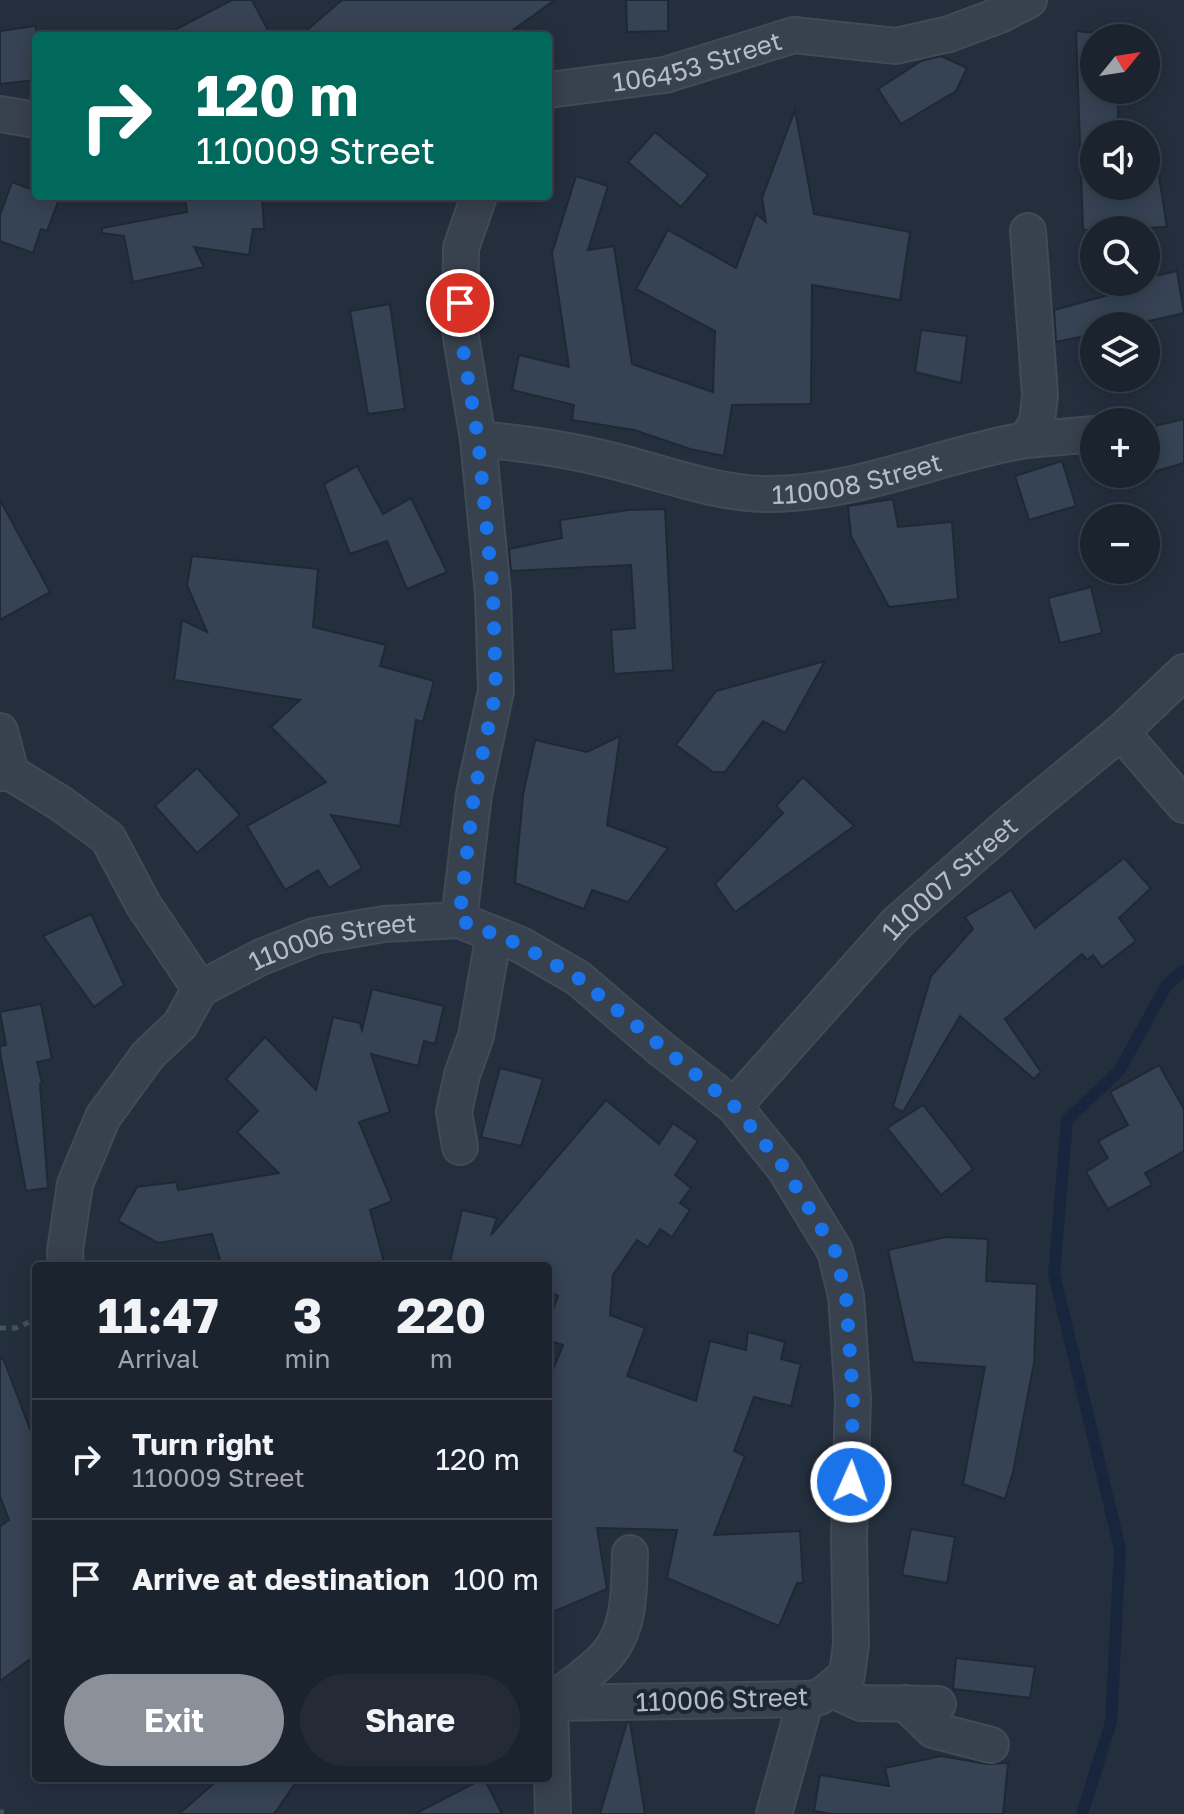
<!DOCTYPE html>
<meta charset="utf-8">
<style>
:root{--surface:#1b232e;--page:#242b36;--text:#f1f3f6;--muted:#a0a4aa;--line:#39404a;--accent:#8c9099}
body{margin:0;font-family:"Golos Text",sans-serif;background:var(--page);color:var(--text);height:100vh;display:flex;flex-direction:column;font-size:30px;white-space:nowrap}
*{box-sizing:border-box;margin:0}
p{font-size:26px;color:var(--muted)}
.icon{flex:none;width:44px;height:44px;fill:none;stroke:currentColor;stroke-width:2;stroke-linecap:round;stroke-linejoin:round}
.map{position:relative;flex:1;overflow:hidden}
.details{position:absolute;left:32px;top:1262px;width:520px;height:520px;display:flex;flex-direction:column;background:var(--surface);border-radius:8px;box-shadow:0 4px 20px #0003,0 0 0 2px var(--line)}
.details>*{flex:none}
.banner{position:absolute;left:32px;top:32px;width:520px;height:168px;border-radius:8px;box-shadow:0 4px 20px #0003,0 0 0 2px var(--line);background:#00695c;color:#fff;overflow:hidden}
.needle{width:52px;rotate:60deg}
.tools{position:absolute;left:1080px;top:24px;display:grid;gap:16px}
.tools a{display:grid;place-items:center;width:80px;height:80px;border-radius:50%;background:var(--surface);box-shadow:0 4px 20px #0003,0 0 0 2px var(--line);font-size:40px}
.pin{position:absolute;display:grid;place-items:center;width:68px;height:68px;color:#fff;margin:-34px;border:4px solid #fff;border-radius:50%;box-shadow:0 2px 8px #0007}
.me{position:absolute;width:88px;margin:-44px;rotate:2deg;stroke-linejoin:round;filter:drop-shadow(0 0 6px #0008)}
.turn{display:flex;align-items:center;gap:28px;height:168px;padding:0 32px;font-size:36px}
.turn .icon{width:104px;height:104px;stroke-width:2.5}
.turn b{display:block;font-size:56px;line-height:68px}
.eta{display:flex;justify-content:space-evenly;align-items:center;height:136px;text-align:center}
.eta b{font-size:48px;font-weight:700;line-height:56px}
.button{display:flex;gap:16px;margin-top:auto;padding:16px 32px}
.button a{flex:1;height:92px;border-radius:48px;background:var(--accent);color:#fff;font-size:32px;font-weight:700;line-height:92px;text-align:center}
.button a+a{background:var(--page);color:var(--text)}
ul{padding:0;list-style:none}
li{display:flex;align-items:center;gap:24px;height:120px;padding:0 32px;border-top:2px solid var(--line)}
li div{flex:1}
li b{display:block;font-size:30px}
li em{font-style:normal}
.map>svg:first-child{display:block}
</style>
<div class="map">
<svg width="1184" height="1814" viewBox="0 0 1184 1814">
<rect width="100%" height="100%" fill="#242f3e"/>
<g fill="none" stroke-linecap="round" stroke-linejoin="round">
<path stroke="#17263c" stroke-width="12" d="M1082,1814L1111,1722L1120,1549L1054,1274L1067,1120L1119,1071L1166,986L1184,970"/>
</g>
<g fill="#364354" stroke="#1f2835" stroke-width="2">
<path d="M232,0H252L271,36H163Z"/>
<path d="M342,0H555L505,36H300Z"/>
<path d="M626,0H668V31L627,32Z"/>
<path d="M36,26V80L0,84V31Z"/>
<path d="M1076,31L1118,35V38H1094V90H1118V134H1094V186H1146V160L1156,158L1167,227L1083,230Z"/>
<path d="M941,56L967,68L956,91L901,124L878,89L921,61Z"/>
<path d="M795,110L814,214L910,232L900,300L812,285L811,404L732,405L724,456L690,449L634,430L572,420L574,405L512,390L519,355L569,367L552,253L576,176L608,186L588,250L614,246L632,364L713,392L715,331L636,289L668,230L736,268L756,214L766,222L762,198Z"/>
<path d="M655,132L708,175L681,207L628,162Z"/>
<path d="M12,182L36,191V196L59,199L47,231L41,229L33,253L0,241V215Z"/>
<path d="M185,196H262L264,229H253L249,255L194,247L204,267L133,282L124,236L102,233V228L187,212Z"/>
<path d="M1177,271L1184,313L1127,326H1094V334L1056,342L1054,310L1123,291L1121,284L1146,282V278Z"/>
<path d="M390,304L405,409L368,414L350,311Z"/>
<path d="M921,330L967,336L961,383L915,372Z"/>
<path d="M1184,419V463L1146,474V428Z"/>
<path d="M1062,461L1076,506L1029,520L1015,476Z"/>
<path d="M357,466L383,514L411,498L447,572L407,589L387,541L350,554L324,484Z"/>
<path d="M893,499L898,527L952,522L958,599L889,607L851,536L848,506Z"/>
<path d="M0,500L50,592L0,620Z"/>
<path d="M665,509L673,670L614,674L611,630L635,628L631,565L511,571L509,549L562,538L560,520L628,510Z"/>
<path d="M192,556L318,569L313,627L386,645L380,666L434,681L423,722L416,720L400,826L331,815L362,868L329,888L318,870L285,890L247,826L326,782L271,727L300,700L174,680L182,620L207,632L187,585Z"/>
<path d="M1091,587L1102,633L1060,643L1048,598Z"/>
<path d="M825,661L785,733L763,721L725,772H713L676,745L716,691Z"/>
<path d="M620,736L607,825L668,848L628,902L592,890L584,909L515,883L523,795L535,740L587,752Z"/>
<path d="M197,768L240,815L197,853L155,806Z"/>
<path d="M803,777L854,826L735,912L715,884L783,813L776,806Z"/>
<path d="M1124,858L1151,888L1119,918L1136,941L1102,967L1093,955L1087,960L1082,954L1005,1019L1041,1072L1034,1079L960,1016L903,1112L893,1107L931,976L973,929L965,917L1011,890L1035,928Z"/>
<path d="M91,914L124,985L94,1007L43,936Z"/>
<path d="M372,989L444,1006L435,1044L424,1041L418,1066L371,1054L390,1112L359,1122L392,1201L370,1210L385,1266H222L212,1234L158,1243L118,1221L137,1187L176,1182L178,1190L279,1173L237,1132L258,1111L226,1079L265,1037L316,1090L333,1017L360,1023L362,1030Z"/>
<path d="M41,1004L52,1059L37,1062L42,1083L40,1084L48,1188L26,1191L0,1052V1046L6,1045L0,1012Z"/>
<path d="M1159,1065L1184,1109V1151L1145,1173L1152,1185L1108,1209L1086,1172L1108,1158L1098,1141L1128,1125L1110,1092Z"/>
<path d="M500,1068L543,1079L521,1146L481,1137Z"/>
<path d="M606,1100L659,1144L673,1123L698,1141L675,1175L691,1188L680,1203L690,1210L672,1237L660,1229L648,1247L637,1240L613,1275L610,1315L645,1328L627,1376L696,1401L710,1341L746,1350L748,1332L785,1342L781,1359L801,1364L791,1406L754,1397L734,1451L745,1456L714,1535L800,1531L803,1583H797L779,1626L667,1578L677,1530L597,1528L607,1589L548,1614V1382L563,1345L548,1340V1323L558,1296L548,1291V1266H449L462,1210L497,1218L491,1235Z"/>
<path d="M923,1105L973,1169L941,1195L887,1128Z"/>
<path d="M946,1237L988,1239L986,1281L1037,1284L1034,1363L1013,1472L1005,1499L963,1484L985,1367L913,1362L888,1250Z"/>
<path d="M3,1358L36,1445V1655L0,1681V1526L9,1520L0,1496V1359Z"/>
<path d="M911,1529L955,1537L947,1583L902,1575Z"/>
<path d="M956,1658L1035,1667L1030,1698L953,1689Z"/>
<path d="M627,1722H630L645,1814H600Z"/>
<path d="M941,1756L987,1764L1008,1763L1003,1814H832L814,1811L820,1775L889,1786L885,1768Z"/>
<path d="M220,1778H299L274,1814H179Z"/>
<path d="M484,1778L502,1814H415Z"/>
</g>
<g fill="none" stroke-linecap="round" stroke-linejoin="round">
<g stroke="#414a57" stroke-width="38">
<g id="minor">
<path id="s1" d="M548,90L665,75L794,35L896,46L949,34L1000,15L1029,0"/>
<path d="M0,114L36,120"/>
<path id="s2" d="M478,439C523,443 567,449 610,460C660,472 713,493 765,494C855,495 938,455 1026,440L1037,422L1040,395L1028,231"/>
<path d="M1026,440L1094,434"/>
<path d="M0,731L11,773"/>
<path d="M1121,732L1184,805"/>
<path d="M0,773H11L60,803L108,838L143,904L200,989"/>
<path d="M459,920L474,794L496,691L493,594L478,439L460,331L461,248L479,196"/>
<path id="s3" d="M734,1106L898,922L1013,821L1121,732L1184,672"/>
<path d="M460,1147L454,1112L462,1075L476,1036L494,934"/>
<path id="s4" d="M66,1266L65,1251L75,1184L103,1117L148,1055L180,1025L200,989L261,957L314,936L384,924L459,920L521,945L578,978L660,1048L734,1106L785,1169L835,1251L846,1296L853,1399L849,1538L851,1644L847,1675L820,1697L806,1699L548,1703"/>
<path d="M831,1689L861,1703L938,1704"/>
<path d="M905,1703L933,1730L991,1745"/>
<path d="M553,1814L550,1703C568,1687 591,1673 607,1655C631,1627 629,1587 630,1553"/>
<path d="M774,1814L806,1699"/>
</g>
</g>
<g stroke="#3f5557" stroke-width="5" stroke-dasharray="6 6" stroke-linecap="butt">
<path d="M0,1328H16L36,1319"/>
<path d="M0,1810L3,1814"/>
</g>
<use href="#minor" stroke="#38414e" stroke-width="34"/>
</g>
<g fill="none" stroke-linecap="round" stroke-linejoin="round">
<path stroke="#1a73e8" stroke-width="14" stroke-dasharray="0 25.2" d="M460,303V331L478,439L493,594L496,691L474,794L459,920L521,945L578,978L734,1106L785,1169L835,1251L846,1296L853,1399L851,1482"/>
</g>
<g text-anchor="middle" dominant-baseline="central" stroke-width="8" stroke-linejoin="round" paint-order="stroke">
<g font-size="26" fill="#b4bcc9" stroke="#1d2633">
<text stroke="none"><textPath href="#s1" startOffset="152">106453 Street</textPath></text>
<text stroke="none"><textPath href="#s2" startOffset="386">110008 Street</textPath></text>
<text stroke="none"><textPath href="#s3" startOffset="314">110007 Street</textPath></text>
<text stroke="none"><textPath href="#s4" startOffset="460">110006 Street</textPath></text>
<text transform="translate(722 1699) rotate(-2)">110006 Street</text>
</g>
</g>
</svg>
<div class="tools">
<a><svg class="needle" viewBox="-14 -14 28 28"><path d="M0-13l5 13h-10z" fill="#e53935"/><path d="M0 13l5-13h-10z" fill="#a0a4aa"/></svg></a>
<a><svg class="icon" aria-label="sound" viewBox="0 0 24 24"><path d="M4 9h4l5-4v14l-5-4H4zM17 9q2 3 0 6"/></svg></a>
<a><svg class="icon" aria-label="search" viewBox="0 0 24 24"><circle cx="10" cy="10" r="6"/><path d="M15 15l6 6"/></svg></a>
<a><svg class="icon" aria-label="layers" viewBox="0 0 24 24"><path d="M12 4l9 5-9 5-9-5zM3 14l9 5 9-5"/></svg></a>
<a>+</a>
<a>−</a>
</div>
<div class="pin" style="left:460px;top:303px;background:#d93025"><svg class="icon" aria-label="arrive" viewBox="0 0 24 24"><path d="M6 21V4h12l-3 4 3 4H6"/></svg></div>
<svg class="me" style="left:851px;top:1482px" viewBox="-20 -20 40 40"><circle r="17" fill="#1a73e8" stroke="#fff" stroke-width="3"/><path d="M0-11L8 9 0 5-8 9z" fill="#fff"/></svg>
<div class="banner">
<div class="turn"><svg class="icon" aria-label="right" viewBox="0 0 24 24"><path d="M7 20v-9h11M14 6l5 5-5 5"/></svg><div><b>120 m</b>110009 Street</div></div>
</div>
<section class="details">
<div class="eta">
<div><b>11:47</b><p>Arrival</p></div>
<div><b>3</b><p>min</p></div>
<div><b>220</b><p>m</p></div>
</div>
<ul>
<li><svg class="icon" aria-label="right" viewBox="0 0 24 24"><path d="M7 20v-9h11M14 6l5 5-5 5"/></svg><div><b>Turn right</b><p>110009 Street</p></div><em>120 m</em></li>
<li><svg class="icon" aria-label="arrive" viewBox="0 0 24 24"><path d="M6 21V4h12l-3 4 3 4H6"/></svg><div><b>Arrive at destination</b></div><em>100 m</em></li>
</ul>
<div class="button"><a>Exit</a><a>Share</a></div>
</section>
</div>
